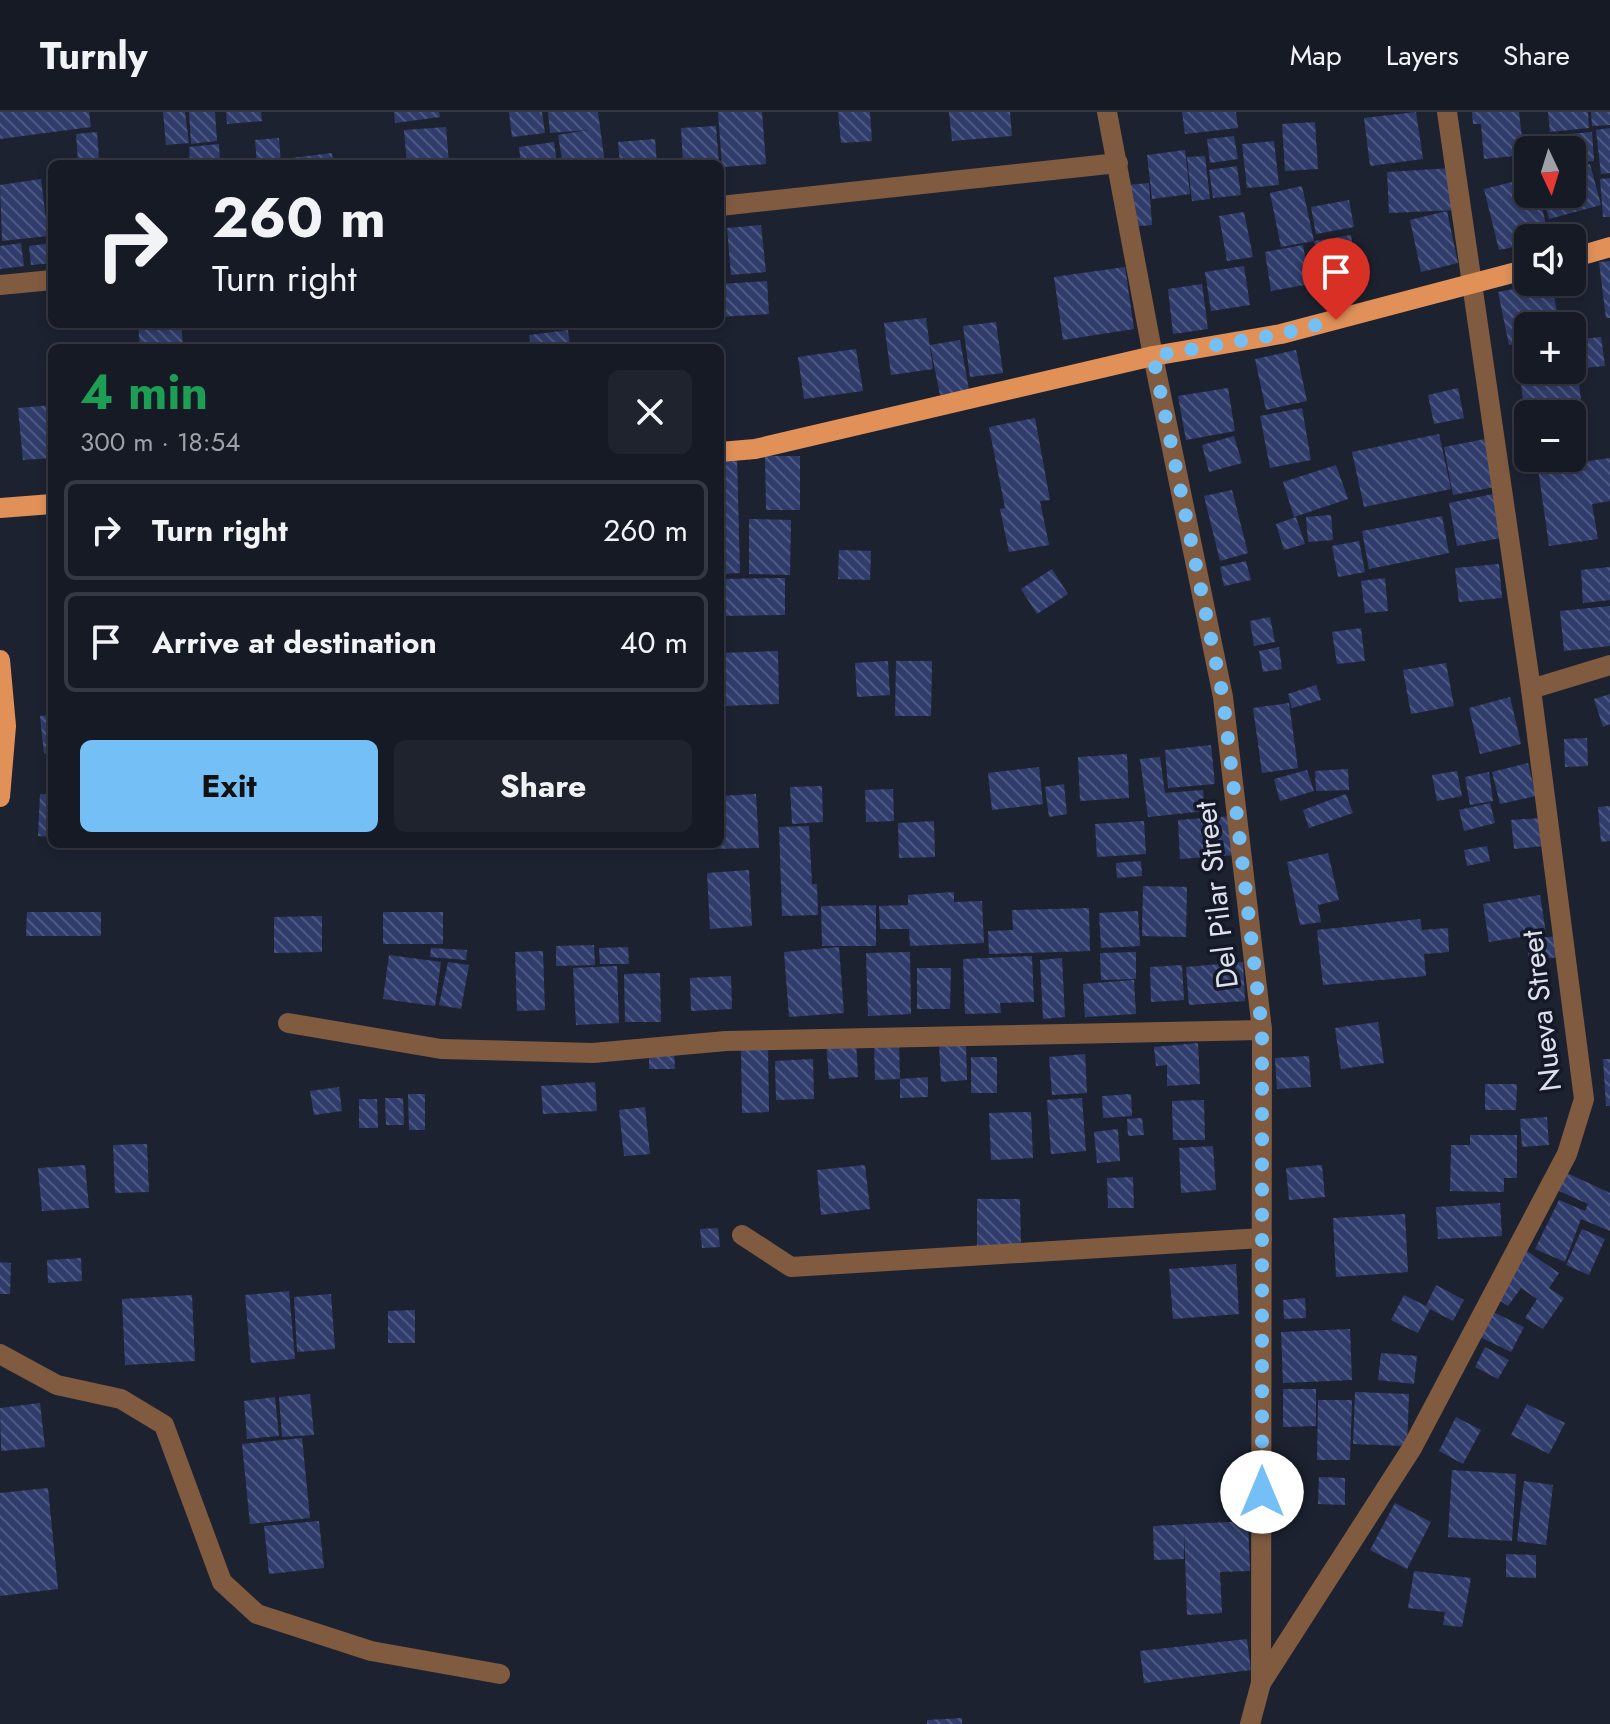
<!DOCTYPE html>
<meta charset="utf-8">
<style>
:root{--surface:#161a25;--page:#1f232d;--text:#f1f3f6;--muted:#9ea1a7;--line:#353842;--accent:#74c0f6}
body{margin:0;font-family:Jost,sans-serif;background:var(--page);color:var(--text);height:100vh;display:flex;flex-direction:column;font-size:30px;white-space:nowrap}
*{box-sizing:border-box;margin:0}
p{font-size:26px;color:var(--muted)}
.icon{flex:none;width:44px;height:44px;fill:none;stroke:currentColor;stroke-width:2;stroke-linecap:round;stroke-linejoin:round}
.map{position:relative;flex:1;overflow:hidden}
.sheet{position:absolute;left:48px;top:232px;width:676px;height:504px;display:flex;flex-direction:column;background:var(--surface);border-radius:12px;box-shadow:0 4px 12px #0003,0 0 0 2px var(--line)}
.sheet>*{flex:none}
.top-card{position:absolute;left:48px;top:48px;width:676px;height:168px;border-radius:12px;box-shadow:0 4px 12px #0003,0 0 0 2px var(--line);background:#161a25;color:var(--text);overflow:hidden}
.needle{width:52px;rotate:176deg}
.tools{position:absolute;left:1514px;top:24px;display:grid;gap:16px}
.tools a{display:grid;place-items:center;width:72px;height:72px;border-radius:12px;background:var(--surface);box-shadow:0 4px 12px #0003,0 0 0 2px var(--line);font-size:40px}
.pin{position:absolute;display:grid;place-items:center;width:68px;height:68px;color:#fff;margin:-82px -34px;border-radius:50% 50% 50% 0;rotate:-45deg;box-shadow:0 0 8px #0007}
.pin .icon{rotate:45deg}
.me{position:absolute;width:88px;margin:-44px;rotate:0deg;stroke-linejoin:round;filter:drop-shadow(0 0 6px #0008)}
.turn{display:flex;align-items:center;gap:28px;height:168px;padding:0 32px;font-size:36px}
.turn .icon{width:104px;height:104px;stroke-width:2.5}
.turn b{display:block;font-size:56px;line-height:68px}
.round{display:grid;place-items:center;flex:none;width:84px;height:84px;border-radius:12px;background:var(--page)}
.head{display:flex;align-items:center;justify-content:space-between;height:136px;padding:0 32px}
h1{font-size:48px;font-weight:700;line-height:60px;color:#1e9e55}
.primary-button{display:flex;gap:16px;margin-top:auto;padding:16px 32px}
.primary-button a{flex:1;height:92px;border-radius:12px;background:var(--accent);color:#111;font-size:32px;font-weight:700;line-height:92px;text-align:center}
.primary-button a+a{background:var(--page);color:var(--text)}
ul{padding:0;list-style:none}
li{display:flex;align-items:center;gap:24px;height:100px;margin:0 16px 12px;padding:0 16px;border:4px solid var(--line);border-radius:12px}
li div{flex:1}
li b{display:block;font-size:30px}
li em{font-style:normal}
header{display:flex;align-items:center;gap:48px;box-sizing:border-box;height:112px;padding:0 40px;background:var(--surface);border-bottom:2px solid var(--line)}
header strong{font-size:38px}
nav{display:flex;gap:44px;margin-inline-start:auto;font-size:28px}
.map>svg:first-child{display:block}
</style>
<header>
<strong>Turnly</strong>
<nav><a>Map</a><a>Layers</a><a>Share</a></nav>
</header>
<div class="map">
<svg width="1610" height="1612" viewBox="0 0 1610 1612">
<defs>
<pattern id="building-back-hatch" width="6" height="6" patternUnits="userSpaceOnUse" patternTransform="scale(2)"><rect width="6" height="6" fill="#303d6c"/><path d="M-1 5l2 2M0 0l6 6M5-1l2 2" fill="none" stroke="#4e5981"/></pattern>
</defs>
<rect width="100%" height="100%" fill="#1d2231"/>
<g fill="url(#building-back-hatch)">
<path d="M0,0H89L91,15L0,27Z"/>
<path d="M163,0H185L189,31L166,33Z"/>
<path d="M189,0H215L217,29L191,32Z"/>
<path d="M226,0H261L262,9L227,12Z"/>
<path d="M394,0H439L440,5L395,11Z"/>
<path d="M509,0H542L545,21L512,25Z"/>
<path d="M548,0H598L605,52H563L558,23L588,18L550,21Z"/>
<path d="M718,0H762L766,52L722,55Z"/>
<path d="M838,0H870L872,29L841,31Z"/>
<path d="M949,0H1010L1012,24L952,29Z"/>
<path d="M1182,0H1236L1238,16L1185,22Z"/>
<path d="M1416,0L1423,47L1370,54L1364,6Z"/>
<path d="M1472,0H1519L1524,43L1484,47L1481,12H1473Z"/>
<path d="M1548,0H1588L1589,16L1550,20Z"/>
<path d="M1591,0H1610V13L1592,14Z"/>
<path d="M1315,10L1318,57L1285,59L1282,12Z"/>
<path d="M716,14L719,52H683L681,16Z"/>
<path d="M446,15L449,52H407L404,18Z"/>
<path d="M1610,16V61L1601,62L1596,18Z"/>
<path d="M97,20L99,47L78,49L76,22Z"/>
<path d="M1592,20L1594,49L1572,51V38H1558L1557,23Z"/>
<path d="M1234,24L1238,47L1210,51L1207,27Z"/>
<path d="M279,26L281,52H257L255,28Z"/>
<path d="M655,27L657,52H620L618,30Z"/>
<path d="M1274,29L1279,73L1247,76L1242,32Z"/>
<path d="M554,30L557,52H521L519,35Z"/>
<path d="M219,32L220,52H190L189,35Z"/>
<path d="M1185,38L1190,82L1152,87L1147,43Z"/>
<path d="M332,41L333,52H291V46Z"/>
<path d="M1205,44L1210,87L1192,89L1187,45Z"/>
<path d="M1590,52L1601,93L1549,107L1542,82H1572V57Z"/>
<path d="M1237,54L1241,83L1213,86L1209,58Z"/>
<path d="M1453,56L1456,98L1389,101L1387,60Z"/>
<path d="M1528,66V82H1539L1549,126H1528V146L1515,148L1513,135L1499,138L1484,77Z"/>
<path d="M1610,66V105H1603L1600,67Z"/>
<path d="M41,67L48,124L2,129L0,73Z"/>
<path d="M1149,71L1152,113L1130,115L1127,73Z"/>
<path d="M1302,74L1314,129L1281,135L1270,81Z"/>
<path d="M1349,88L1354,115L1316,122L1311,95Z"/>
<path d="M1447,99L1458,151L1421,160L1410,108Z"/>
<path d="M1244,100L1253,145L1227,149L1219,104Z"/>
<path d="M761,113L766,160L731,163L727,116Z"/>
<path d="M1351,123L1357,163L1320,169L1314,129Z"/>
<path d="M21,131L24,154L0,157V134Z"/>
<path d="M52,131V151L31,153L29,134Z"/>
<path d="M1303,133L1310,172L1271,179L1265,140Z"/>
<path d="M1610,149V206H1606L1599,150Z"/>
<path d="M1244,154L1250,193L1211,199L1205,160Z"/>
<path d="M1125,155L1134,217L1063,228L1054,165Z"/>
<path d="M767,169L769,202L720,205V172Z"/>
<path d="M1551,170L1560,214H1528V230L1509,233L1498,180Z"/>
<path d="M1202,172L1208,217L1173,222L1168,177Z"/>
<path d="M926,206L933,257L891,263L884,211Z"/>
<path d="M996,210L1003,261L970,265L963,214Z"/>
<path d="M138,212H181L183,233L140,236Z"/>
<path d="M568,218L570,236H531L529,223Z"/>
<path d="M1601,225L1605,254L1572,257V228Z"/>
<path d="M960,228L969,278L940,283L930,233Z"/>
<path d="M856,237L863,279L804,287L798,245Z"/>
<path d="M1296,238L1307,289L1266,298L1255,247Z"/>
<path d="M1578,265L1583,303L1528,302L1526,309L1521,273Z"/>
<path d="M1228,276L1235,319L1186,328L1178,284Z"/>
<path d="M1458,276L1464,306L1434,312L1428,283Z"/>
<path d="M52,293V346L23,348L18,296Z"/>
<path d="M1302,296L1311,348L1270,356L1260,304Z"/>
<path d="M1035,306L1050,388L1040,389L1049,433L1009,440L1000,397L1005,396L989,315Z"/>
<path d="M1575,314L1580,348L1522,356L1517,323L1528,321V346H1572V315Z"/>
<path d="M1439,322L1451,377L1364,395L1352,340Z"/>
<path d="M1234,324L1242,351L1209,360L1202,333Z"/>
<path d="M1490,326L1500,374L1453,383L1444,335Z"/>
<path d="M765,344H800V398H766Z"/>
<path d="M737,346L740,461L720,462V347Z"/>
<path d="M1610,346V389L1592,392L1598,427L1549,434L1538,356Z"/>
<path d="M1336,353L1348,387L1294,405L1283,370Z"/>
<path d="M1232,378L1248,441L1220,449L1204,384Z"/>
<path d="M1498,381L1507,425L1457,434L1449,391Z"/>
<path d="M1331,403L1333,428L1308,430L1306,405Z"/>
<path d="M1442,404L1449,441L1369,457L1362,419Z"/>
<path d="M1296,405L1305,432L1284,438L1276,412Z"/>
<path d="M749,407L791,408L790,463L749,462Z"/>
<path d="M1359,429L1365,460L1338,465L1332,434Z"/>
<path d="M839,438L871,439L870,468L838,467Z"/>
<path d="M1246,449L1251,468L1224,474L1220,455Z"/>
<path d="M1499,452L1502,486L1459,490L1455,456Z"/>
<path d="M1610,455V488L1583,491L1581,458Z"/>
<path d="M1052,457L1068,482L1037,502L1021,477Z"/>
<path d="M785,466V503L720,504V467Z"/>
<path d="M1385,466L1388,499L1365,501L1361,469Z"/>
<path d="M1610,494V534L1564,539L1560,499Z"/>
<path d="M1270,505L1275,530L1254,534L1250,509Z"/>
<path d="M1361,516L1365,549L1337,552L1332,520Z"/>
<path d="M1279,535L1282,557L1263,560L1259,539Z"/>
<path d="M778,539L779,592L720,594V541Z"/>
<path d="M888,549L890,583L857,585L855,551Z"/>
<path d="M896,549H932L931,604H895Z"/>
<path d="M1446,551L1454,594L1411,602L1403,558Z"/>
<path d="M1316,573L1321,588L1292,596L1288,582Z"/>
<path d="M1610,582V612L1603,615L1594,587Z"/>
<path d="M1510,585L1521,632L1480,642L1469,596Z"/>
<path d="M1289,591L1298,656L1262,661L1253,596Z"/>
<path d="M52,603V641L44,642L40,604Z"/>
<path d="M1587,626L1588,654L1565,655L1564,627Z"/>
<path d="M1211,633L1215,672L1168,676L1165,638Z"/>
<path d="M1127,642L1129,686L1080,689L1078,645Z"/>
<path d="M1160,645L1165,681L1203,678L1205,699L1148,705L1140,647Z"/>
<path d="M1528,651L1536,684L1500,692L1492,660Z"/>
<path d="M1039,655L1043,692L992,698L988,661Z"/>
<path d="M1348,657L1349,678L1316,679L1315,659Z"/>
<path d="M1307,658L1314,679L1280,689L1274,667Z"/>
<path d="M1457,659L1462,684L1437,689L1432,663Z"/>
<path d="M1489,660L1493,689L1470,693L1465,665Z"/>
<path d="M1064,672L1067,702L1049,705L1045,675Z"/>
<path d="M822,674L823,710L792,712L790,675Z"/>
<path d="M893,677L894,709L866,710L865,678Z"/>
<path d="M40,682L52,683V725L38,724Z"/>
<path d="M756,682L759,736L713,737L712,732H720V684Z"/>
<path d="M1346,682L1353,701L1309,716L1303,698Z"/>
<path d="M1490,691L1495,711L1464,719L1459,698Z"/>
<path d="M1610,694V729L1601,730L1598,695Z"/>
<path d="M1233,704L1236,743L1180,747L1178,708Z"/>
<path d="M1541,706L1544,734L1514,737L1511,708Z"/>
<path d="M934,709L935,745L899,746L898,711Z"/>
<path d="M1144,709L1146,742L1097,745L1095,712Z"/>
<path d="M809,714L812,772H817L818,803L782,804L779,715Z"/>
<path d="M1487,734L1490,749L1467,754L1464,738Z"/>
<path d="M1328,741L1339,788L1318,793L1321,810L1300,813L1287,750Z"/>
<path d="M1141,749L1142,764L1117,766L1116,751Z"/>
<path d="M749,758L752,814L710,817L707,761Z"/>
<path d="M1143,774L1187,775L1186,825L1142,824Z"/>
<path d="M954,780V790L982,789L984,831L910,834L909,817H880L879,794L908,793V783Z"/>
<path d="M1540,783L1546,821L1489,830L1483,792Z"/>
<path d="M876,793V834H822L821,794Z"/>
<path d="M1089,796L1090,839L989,842L988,819L1013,818L1012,798Z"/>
<path d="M1138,799L1140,834L1101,836L1099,801Z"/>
<path d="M27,800H101V824H26Z"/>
<rect x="383" y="800" width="60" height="32"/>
<path d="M322,804V840L274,841V805Z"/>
<path d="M1420,807L1422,818L1448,816L1449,840L1424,842L1426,864L1323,873L1317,818Z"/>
<path d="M1559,824L1561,845L1529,848L1527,827Z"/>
<path d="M594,833L595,853L556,854V834Z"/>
<path d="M628,835L629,852H600L599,836Z"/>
<path d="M839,835L844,901L789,905L784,840Z"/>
<path d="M431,836L467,838L466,848L430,845Z"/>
<path d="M543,839L545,898L517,899L515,840Z"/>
<path d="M910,840L911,902L868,904L866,841Z"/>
<path d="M1136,840V867L1101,868L1100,841Z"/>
<path d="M389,843L441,850L435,894L383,887Z"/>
<path d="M1032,844L1034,890L1000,891L1001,901L965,902L963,847Z"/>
<path d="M1062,846L1065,905L1043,907L1040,848Z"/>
<path d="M448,850L469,853L461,897L439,893Z"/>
<path d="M1243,850L1245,889L1189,893L1186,855Z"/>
<path d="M1182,853L1184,888L1151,890L1150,855Z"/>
<path d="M617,854L619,911L576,913L573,856Z"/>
<path d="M917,856H951L950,897H917Z"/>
<path d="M660,861L661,910H625L624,862Z"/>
<path d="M731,864L732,897L691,899L690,866Z"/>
<path d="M1134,868L1136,902L1085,905L1083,872Z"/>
<path d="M1378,910L1384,951L1341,957L1335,916Z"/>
<path d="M856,928L858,965L829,967L826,930Z"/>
<path d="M966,931L967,968L941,970L939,932Z"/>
<path d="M1198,931L1200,972L1167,974V953L1156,954L1154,935Z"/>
<path d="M899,932L900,967L928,965V985L900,986V967L875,968L874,933Z"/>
<path d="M768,933L769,1000L742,1001L741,934Z"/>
<path d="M674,939L675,957H649V940Z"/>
<path d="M1085,942L1087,981L1052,983L1049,945Z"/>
<path d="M1309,944L1311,975L1277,977L1275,946Z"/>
<rect x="971" y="945" width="26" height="36"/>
<path d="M813,947L814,987L776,988L775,949Z"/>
<path d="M1603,947H1610V994H1606Z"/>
<path d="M595,970L597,999L543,1002L541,974Z"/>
<path d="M1485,972H1517L1516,998H1485Z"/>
<path d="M339,975L342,999L314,1003L310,979Z"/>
<path d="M408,982H425V1018H409Z"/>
<path d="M1131,982L1132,1004L1103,1006L1102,984Z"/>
<path d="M385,986H403L404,1013H386Z"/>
<path d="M1082,986L1086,1039L1051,1042L1047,988Z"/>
<path d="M359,987H377L378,1016H359Z"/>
<path d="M1204,988L1205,1028H1173L1172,989Z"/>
<path d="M645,995L650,1042L624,1044L619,998Z"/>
<path d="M1031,1000L1033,1046L991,1048L989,1001Z"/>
<path d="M1547,1005L1549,1033L1522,1035L1520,1007Z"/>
<path d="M1142,1006L1144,1023L1128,1024L1127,1007Z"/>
<path d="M1118,1017L1120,1049L1097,1051L1094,1020Z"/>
<path d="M1470,1023H1517V1066H1504V1080L1450,1079L1451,1033H1470Z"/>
<path d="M147,1032L149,1080L115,1081L113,1033Z"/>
<path d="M1213,1034L1216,1078L1181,1081L1179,1036Z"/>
<path d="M85,1053L89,1096L42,1099L38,1056Z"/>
<path d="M865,1053L870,1097L821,1103L817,1058Z"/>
<path d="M1322,1053L1325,1085L1289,1088L1286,1056Z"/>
<path d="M1567,1061L1610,1081V1119L1581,1107L1565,1150L1535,1137L1559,1088L1585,1099L1588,1092L1559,1079Z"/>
<path d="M1133,1065L1134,1096H1108L1107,1066Z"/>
<path d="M977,1087H1020L1021,1134H977Z"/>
<path d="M1500,1091L1502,1124L1438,1127L1436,1095Z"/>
<path d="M1405,1102L1408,1160L1336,1165L1333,1106Z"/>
<path d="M718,1116L720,1135L702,1136L700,1117Z"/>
<path d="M1582,1117L1605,1127L1589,1163L1566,1153Z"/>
<path d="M1524,1137L1559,1161L1549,1176L1564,1186L1543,1217L1525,1206L1537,1187L1521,1176L1508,1194L1496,1186Z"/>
<path d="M81,1146L82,1169L48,1171L47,1148Z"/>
<path d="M0,1150L11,1151L10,1182H0Z"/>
<path d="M1236,1152L1239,1202L1173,1207L1169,1157Z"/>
<path d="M1436,1173L1464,1188L1453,1209L1430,1197L1418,1221L1391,1208L1404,1183L1426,1194Z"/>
<path d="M289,1179L295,1247L251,1251L245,1183Z"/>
<path d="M331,1182L335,1237L297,1240L294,1185Z"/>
<path d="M192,1183L195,1249L125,1253L122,1187Z"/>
<path d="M1305,1186L1306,1206L1284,1207L1283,1188Z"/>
<path d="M415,1198V1231H388V1199Z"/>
<path d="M1489,1198L1524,1215L1511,1240L1476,1223Z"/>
<path d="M1350,1217L1352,1268L1283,1271L1281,1220Z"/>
<path d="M1485,1235L1509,1248L1498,1267L1475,1255Z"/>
<path d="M1381,1241L1417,1244L1414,1272L1378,1268Z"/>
<path d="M1283,1277H1316V1314L1283,1315Z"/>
<path d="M1355,1280L1409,1282L1407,1334L1353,1332Z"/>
<path d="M310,1282L314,1323L282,1325L279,1285Z"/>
<path d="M275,1285L279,1324L247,1327L244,1289Z"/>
<path d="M1318,1288H1352L1350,1348H1317Z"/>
<path d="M40,1291L45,1335L1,1339L0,1296Z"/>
<path d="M1527,1292L1565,1311L1549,1342L1511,1323Z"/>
<path d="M1456,1305L1481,1318L1463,1352L1439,1339Z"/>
<path d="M302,1326L310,1406L250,1412L242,1332Z"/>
<path d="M1452,1358L1516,1362L1512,1429L1448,1425Z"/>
<path d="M1319,1365L1345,1366V1393L1318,1392Z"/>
<path d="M1524,1369L1553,1373L1546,1433L1517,1429Z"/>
<path d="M48,1376L58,1477L0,1484V1381Z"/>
<path d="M1395,1391L1431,1410L1407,1457L1370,1438Z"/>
<path d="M319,1409L324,1456L269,1462L264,1414Z"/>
<path d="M1248,1409L1250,1459L1220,1460L1222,1501L1187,1503L1184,1416V1447L1154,1448L1153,1414Z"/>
<path d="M1506,1442L1536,1443V1466L1506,1465Z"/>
<path d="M1414,1459L1471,1466L1462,1515L1443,1513L1445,1500L1408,1496Z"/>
<path d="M1247,1527L1251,1558L1144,1571L1140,1539Z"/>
<path d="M962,1606V1612H927V1608Z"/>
</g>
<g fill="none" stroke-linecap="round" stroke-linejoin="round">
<g stroke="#815b40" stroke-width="20">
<path d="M1107,0L1153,244L1223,585L1262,918L1261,1571L1250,1612"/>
<path d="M720,94L1118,51"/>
<path d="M0,173L52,168"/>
<path d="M1531,577L1610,553"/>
<path d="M288,911L441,937L593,941L726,929L1262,918"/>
<path d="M742,1123L791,1155L1262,1126"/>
<path d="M0,1242L57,1273L121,1287L164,1313L222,1470L257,1502L371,1539L500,1562"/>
<path d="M1261,1571L1412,1336L1567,1042L1584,987L1531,577L1447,0"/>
</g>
<g stroke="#e19158" stroke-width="20">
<path d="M1572,146L1610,135"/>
<path d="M720,340L755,337L1153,244L1281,222L1528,157"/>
<path d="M0,396L52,392"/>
<path d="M0,548L6,614L0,685"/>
</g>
</g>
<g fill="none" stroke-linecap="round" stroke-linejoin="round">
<path stroke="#74c0f6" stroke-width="14" stroke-dasharray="0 25.2" d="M1262,1380V918L1223,585L1153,244L1281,222L1336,208"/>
</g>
<g text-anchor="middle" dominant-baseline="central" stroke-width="7" stroke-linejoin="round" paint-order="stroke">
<g font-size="30" fill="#dde1ec" stroke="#141827">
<text transform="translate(1216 783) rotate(-97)">Del Pilar Street</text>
<text transform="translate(1541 899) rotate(-97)">Nueva Street</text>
</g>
</g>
</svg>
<div class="tools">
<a><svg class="needle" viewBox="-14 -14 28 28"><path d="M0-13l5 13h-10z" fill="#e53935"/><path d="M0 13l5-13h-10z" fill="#9ea1a7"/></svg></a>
<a><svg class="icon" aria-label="sound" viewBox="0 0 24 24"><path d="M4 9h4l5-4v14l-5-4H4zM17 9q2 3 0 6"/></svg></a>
<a>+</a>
<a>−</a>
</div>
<div class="pin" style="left:1336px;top:208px;background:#d93025"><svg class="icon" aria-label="arrive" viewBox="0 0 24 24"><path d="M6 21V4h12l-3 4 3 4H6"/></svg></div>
<svg class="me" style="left:1262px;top:1380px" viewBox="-20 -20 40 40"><circle r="19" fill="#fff"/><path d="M0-13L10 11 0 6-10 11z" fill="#74c0f6"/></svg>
<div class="top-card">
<div class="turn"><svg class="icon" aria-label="right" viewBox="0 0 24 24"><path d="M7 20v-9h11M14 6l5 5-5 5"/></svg><div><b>260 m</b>Turn right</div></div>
</div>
<section class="sheet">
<div class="head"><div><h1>4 min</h1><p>300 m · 18:54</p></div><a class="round"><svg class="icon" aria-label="close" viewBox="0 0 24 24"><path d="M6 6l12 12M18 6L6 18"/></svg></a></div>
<ul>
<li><svg class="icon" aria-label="right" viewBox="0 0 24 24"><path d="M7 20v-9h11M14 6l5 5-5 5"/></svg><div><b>Turn right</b></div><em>260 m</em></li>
<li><svg class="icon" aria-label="arrive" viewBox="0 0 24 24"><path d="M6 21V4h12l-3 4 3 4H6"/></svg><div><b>Arrive at destination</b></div><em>40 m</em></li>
</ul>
<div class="primary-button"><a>Exit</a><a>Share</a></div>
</section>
</div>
